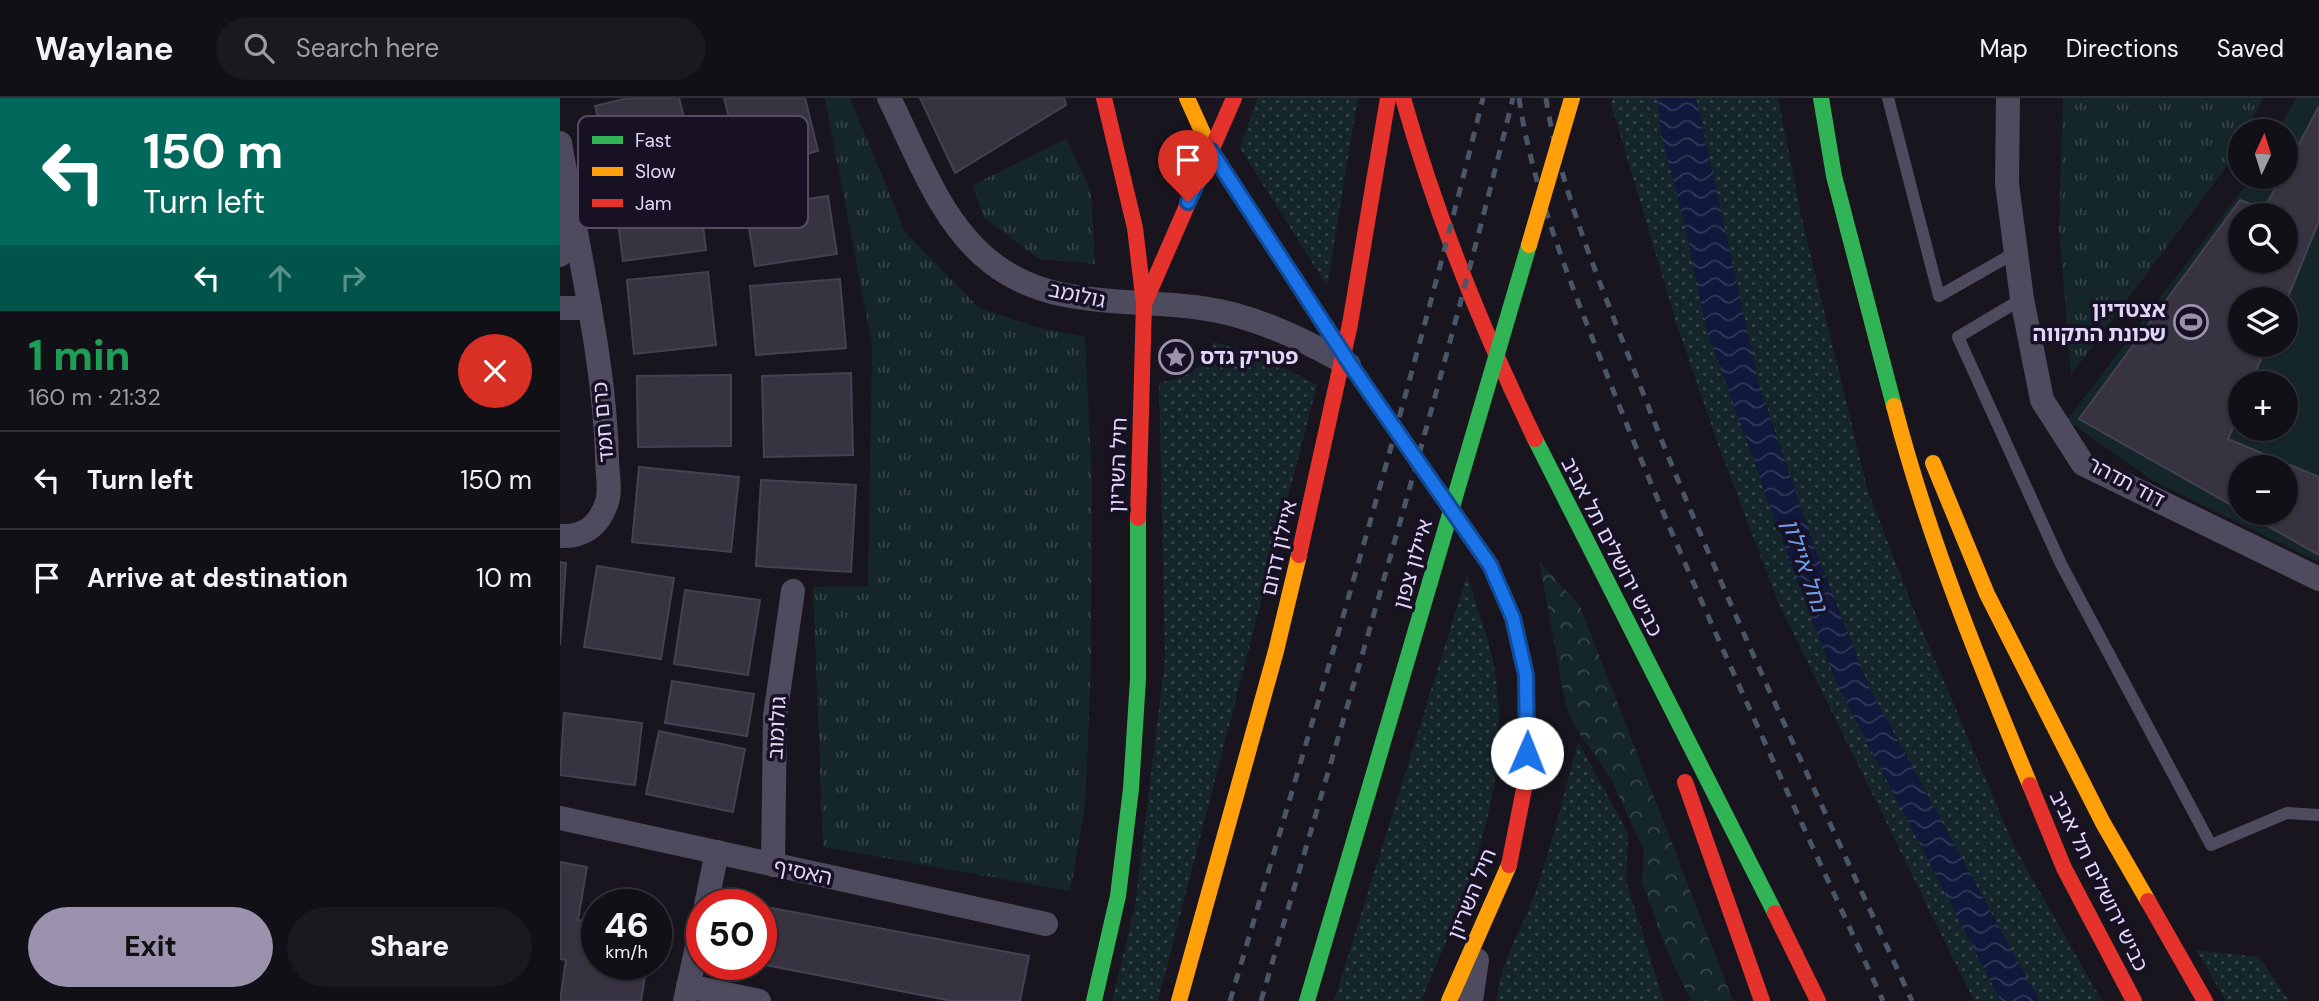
<!DOCTYPE html>
<meta charset="utf-8">
<style>
:root{--surface:#121017;--page:#1b1920;--text:#f1f3f6;--muted:#9c9da1;--line:#313036;--accent:#9b93ae}
body{margin:0;font-family:"DM Sans","Noto Sans Hebrew",sans-serif;background:var(--page);color:var(--text);height:100vh;display:flex;flex-direction:column;font-size:26px;white-space:nowrap}
*{box-sizing:border-box;margin:0}
p{font-size:23px;color:var(--muted)}
.icon{flex:none;width:38px;height:38px;fill:none;stroke:currentColor;stroke-width:2;stroke-linecap:round;stroke-linejoin:round}
.map{position:relative;flex:1;overflow:hidden}
.sheet{display:flex;flex-direction:column;background:var(--surface);width:560px}
.sheet>*{flex:none}
.guide{background:#00695c;color:#fff;overflow:hidden}
.needle{width:46px;rotate:4deg}
.tools{position:absolute;left:1668px;top:21px;display:grid;gap:14px}
.tools a{display:grid;place-items:center;width:70px;height:70px;border-radius:50%;background:var(--surface);box-shadow:0 2px 5px #0004,0 0 0 2px var(--line);font-size:35px}
.speed{position:absolute;left:21px;top:791px;display:flex;gap:14px;font-size:35px;font-weight:700;text-align:center}
.speed>*{display:grid;place-content:center;width:91px;height:91px;border-radius:50%;background:var(--surface);box-shadow:0 2px 5px #0004,0 0 0 2px var(--line);line-height:1}
.speed small{font-size:18px;font-weight:400}
.speed .limit{border:10px solid #d22;background:#fff;color:#111}
.pin{position:absolute;display:grid;place-items:center;width:60px;height:60px;color:#fff;margin:-72px -30px;border-radius:50% 50% 50% 0;rotate:-45deg;box-shadow:0 0 7px #0007}
.pin .icon{rotate:45deg}
.me{position:absolute;width:77px;margin:-38px;rotate:1deg;stroke-linejoin:round;filter:drop-shadow(0 0 5px #0008)}
.turn{display:flex;align-items:center;gap:24px;height:147px;padding:0 28px;font-size:32px}
.turn .icon{width:91px;height:91px;stroke-width:2.5}
.turn b{display:block;font-size:49px;line-height:60px}
.lanes{display:flex;align-items:center;height:66px;padding:0 28px;background:#0003;justify-content:center;gap:35px;direction:ltr}
.lanes .off{opacity:.35}
.round{display:grid;place-items:center;flex:none;width:74px;height:74px;border-radius:37px;background:var(--page)}
.overview{display:flex;align-items:center;justify-content:space-between;height:119px;padding:0 28px}
h1{font-size:42px;font-weight:800;line-height:52px;color:#1e9e55}
.action{display:flex;gap:14px;margin-top:auto;padding:14px 28px}
.action a{flex:1;height:80px;border-radius:42px;background:var(--accent);color:#111;font-size:28px;font-weight:800;line-height:80px;text-align:center}
.action a+a{background:var(--page);color:var(--text)}
ul{padding:0;list-style:none}
li{display:flex;align-items:center;gap:21px;height:98px;padding:0 28px;border-top:2px solid var(--line)}
li div{flex:1}
li b{display:block;font-size:26px}
li em{font-style:normal}
header{display:flex;align-items:center;gap:42px;box-sizing:border-box;height:98px;padding:0 35px;background:var(--surface);border-bottom:2px solid var(--line)}
header strong{font-size:33px}
nav{display:flex;gap:38px;margin-inline-start:auto;font-size:24px}
.search{width:490px;height:63px;background:var(--page);display:flex;align-items:center;gap:18px;box-sizing:border-box;padding:0 24px;border-radius:38px;color:var(--muted);font-size:26px}
main{display:flex;flex:1;min-height:0}
.map>svg:first-child{display:block}
</style>
<header>
<strong>Waylane</strong>
<div class="search"><svg class="icon" aria-label="search" viewBox="0 0 24 24"><circle cx="10" cy="10" r="6"/><path d="M15 15l6 6"/></svg>Search here</div>
<nav><a>Map</a><a>Directions</a><a>Saved</a></nav>
</header>
<main>
<section class="sheet">
<div class="guide">
<div class="turn"><svg class="icon" aria-label="left" viewBox="0 0 24 24"><path d="M17 20v-9H6M10 6l-5 5 5 5"/></svg><div><b>150 m</b>Turn left</div></div>
<div class="lanes"><svg class="icon" aria-label="left" viewBox="0 0 24 24"><path d="M17 20v-9H6M10 6l-5 5 5 5"/></svg><svg class="icon off" aria-label="ahead" viewBox="0 0 24 24"><path d="M12 20V5M6 11l6-6 6 6"/></svg><svg class="icon off" aria-label="right" viewBox="0 0 24 24"><path d="M7 20v-9h11M14 6l5 5-5 5"/></svg></div>
</div>
<div class="overview"><div><h1>1 min</h1><p>160 m · 21:32</p></div><a class="round" style="background:#d93025;color:#fff"><svg class="icon" aria-label="close" viewBox="0 0 24 24"><path d="M6 6l12 12M18 6L6 18"/></svg></a></div>
<ul>
<li><svg class="icon" aria-label="left" viewBox="0 0 24 24"><path d="M17 20v-9H6M10 6l-5 5 5 5"/></svg><div><b>Turn left</b></div><em>150 m</em></li>
<li><svg class="icon" aria-label="arrive" viewBox="0 0 24 24"><path d="M6 21V4h12l-3 4 3 4H6"/></svg><div><b>Arrive at destination</b></div><em>10 m</em></li>
</ul>
<div class="action"><a>Exit</a><a>Share</a></div>
</section>
<div class="map">
<svg width="1759" height="903" viewBox="0 0 1759 903">
<defs>
<pattern id="grass-dots" width="8" height="8" patternUnits="userSpaceOnUse" patternTransform="scale(1.75)"><rect width="8" height="8" fill="#15262b"/><path d="M2 2h.1M6 6h.1" fill="none" stroke="#37454b" stroke-width="1.8" stroke-linecap="round"/></pattern>
<pattern id="forest-crowns" width="20" height="18" patternUnits="userSpaceOnUse" patternTransform="scale(1.75)"><rect width="20" height="18" fill="#15262b"/><path d="M2 6a3 3 0 1 1 6 0M12 15a3 3 0 1 1 6 0" fill="none" stroke="#37454b"/></pattern>
<pattern id="park-tufts" width="24" height="20" patternUnits="userSpaceOnUse" patternTransform="scale(1.75)"><rect width="24" height="20" fill="#15262b"/><path d="M3 7l-1-3M5 7V3M7 7l1-3M15 17l-1-3M17 17v-4M19 17l1-3" fill="none" stroke="#37454b"/></pattern>
<pattern id="water-waves" width="16" height="10" patternUnits="userSpaceOnUse" patternTransform="scale(1.75)"><rect width="16" height="10" fill="#10183b"/><path d="M0 5q4-4 8 0t8 0" fill="none" stroke="#323958"/></pattern>
</defs>
<rect width="100%" height="100%" fill="#18151f"/>
<g fill="url(#grass-dots)">
<path d="M697,0H798L767,188L680,50Z"/>
<path d="M1053,0H1098L1101,35L1127,136L1146,230L1237,482L1277,586L1441,903H1414L1218,504L1159,349L1116,224L1051,6Z"/>
<path d="M1136,0H1218L1241,117L1307,390L1355,515L1454,748L1542,903H1479L1310,591L1256,454L1199,286Z"/>
<path d="M654,244L701,258L757,287L598,903H552L575,808L605,561L599,284C629,282 641,270 654,244Z"/>
<path d="M907,477C915,504 926,531 932,559C958,677 907,796 861,903H774Z"/>
<path d="M1018,644L1068,735L1066,783L1104,903H937C939,865 962,831 975,796C992,746 1004,695 1018,644Z"/>
<path d="M1636,852L1699,859L1729,903H1666Z"/>
</g>
<path fill="url(#forest-crowns)" d="M979,463L1020,508L1173,903H1131L1107,853L1082,784L1084,753L1051,681L1013,626L1006,608Z"/>
<g fill="url(#park-tufts)">
<path d="M265,0H290L345,134L418,209L475,229L525,239L532,385L531,569L525,710L510,793L263,749L253,489L308,488L312,247Z"/>
<path d="M1503,0H1703L1686,33H1680V45L1670,64L1511,277L1499,129Z"/>
<path d="M506,41L531,93L535,166L479,161L423,119L413,87Z"/>
</g>
<path fill="#15262b" fill-rule="evenodd" d="M1736,0H1759V464L1593,383L1507,322L1692,79H1726V33H1718ZM1680,117H1726V163H1680ZM1680,201H1726V247H1680ZM1680,285H1726V331H1680ZM1680,369H1726V415H1680Z"/>
<path fill="url(#water-waves)" d="M1098,0H1136L1199,286L1256,454L1310,591L1479,903H1441L1277,586L1237,482L1146,230L1127,136L1101,35Z"/>
<g fill="#383341" stroke="#464152" stroke-width="2" fill-rule="evenodd">
<path d="M68,0H119L133,54L52,74L35,8Z"/>
<path d="M164,0H245L258,53L182,71Z"/>
<path d="M360,0H504L506,7L395,75Z"/>
<path d="M1759,8V123L1726,204L1680,201V247H1707L1691,285H1680V313L1668,341L1759,379V457L1685,415H1726V369H1680V412L1519,321L1680,102L1704,111L1721,79H1726V71ZM1680,117H1726V163H1680Z"/>
<path d="M137,81L146,152L63,163L54,92Z"/>
<path d="M268,98L277,156L195,168L186,110Z"/>
<path d="M148,174L156,247L74,256L67,182Z"/>
<path d="M280,181L286,250L196,257L190,188Z"/>
<path d="M291,275L293,357L204,359L202,278Z"/>
<path d="M171,277V348L78,349L77,278Z"/>
<path d="M79,369L179,379L171,454L72,444Z"/>
<path d="M201,382L296,387L291,474L196,468Z"/>
<path d="M0,464L6,465L0,547Z"/>
<path d="M37,468L114,480L101,561L24,549Z"/>
<path d="M125,492L200,502L188,577L114,566Z"/>
<path d="M112,583L194,596L187,638L105,625Z"/>
<path d="M4,615L82,625L75,687L0,677Z"/>
<path d="M99,633L185,651L173,714L86,696Z"/>
<path d="M0,764L27,769L18,822L37,825V866H87L81,903H0L6,862L0,861Z"/>
<path d="M201,808L469,858L460,903H392L200,866Z"/>
</g>
<g fill="none" stroke-linecap="round" stroke-linejoin="round">
<g stroke="#4f4b5f" stroke-width="12">
<path d="M1328,0L1379,198L1456,154"/>
<path d="M1462,201L1398,239L1501,466L1651,747L1727,715L1759,717"/>
</g>
<g stroke="#4f4b5f" stroke-width="24">
<path d="M329,0C357,56 381,126 432,165C492,212 571,200 641,210C694,217 742,241 789,267"/>
<path d="M1448,0L1447,86L1462,201L1482,302L1523,366L1759,481"/>
<path d="M0,45L11,107"/>
<path d="M0,157L11,107C26,191 45,276 47,361C47,374 51,392 47,404C39,428 25,439 0,438"/>
<path d="M0,210H30"/>
<path d="M0,720L486,826"/>
<path d="M213,767L215,618L233,493"/>
<path d="M146,807L157,754"/>
<path d="M128,888L199,903"/>
<path d="M125,903L142,826"/>
<path d="M911,903L917,862"/>
</g>
<g stroke="#30b455" stroke-width="16">
<path d="M1261,0L1274,78L1334,308"/>
<path d="M975,341L1215,815"/>
<path d="M534,903L558,798L571,691L578,581V420"/>
<path d="M747,903L870,484"/>
</g>
<g stroke="#ff9f0a" stroke-width="16">
<path d="M627,0L651,53L792,269L909,436"/>
<path d="M1334,308C1368,439 1418,562 1470,687"/>
<path d="M1373,365L1427,496L1543,725L1588,803"/>
<path d="M619,903L716,553L739,457"/>
<path d="M889,903L949,767"/>
</g>
<g stroke="#e5322d" stroke-width="16">
<path d="M544,0L575,130L584,206L578,420"/>
<path d="M843,0C876,118 922,231 975,341"/>
<path d="M584,206L674,0"/>
<path d="M909,436L931,467L953,520L966,577V681L949,767"/>
<path d="M1125,684L1202,903"/>
<path d="M1470,687L1504,770L1574,903"/>
<path d="M1588,803L1645,903"/>
<path d="M1215,815L1258,903"/>
</g>
<g stroke="#495668" stroke-width="5" stroke-dasharray="10 9" stroke-linecap="butt">
<path d="M959,0C973,97 1017,201 1053,292C1135,499 1231,700 1323,903"/>
<path d="M986,0C999,90 1043,192 1076,277C1158,490 1257,696 1352,903"/>
<path d="M670,903C759,603 848,304 923,0"/>
<path d="M701,903C789,603 878,304 953,0"/>
</g>
<path stroke="#30b455" stroke-width="16" d="M870,484L969,147"/>
<path stroke="#ff9f0a" stroke-width="16" d="M969,147L1012,0"/>
<path stroke="#e5322d" stroke-width="16" d="M739,457L790,226L828,0"/>
</g>
<g fill="none" stroke-linecap="round" stroke-linejoin="round">
<g stroke="#114b97" stroke-width="18">
<path id="route" d="M628,104L651,53L792,269L930,467L953,520L966,577L967,655"/>
</g>
<use href="#route" stroke="#1a73e8" stroke-width="12"/>
</g>
<defs>
<g id="stadium-ring" transform="scale(1.75)"><circle r="9.5" fill="#171123" stroke="#9b93ae" stroke-width="1.5"/><path d="M0-5a6.5 5 0 1 0 0 10a6.5 5 0 1 0 0-10ZM-3.5-1.8h7v3.6h-7Z" fill="#9b93ae"/></g>
<g id="sight-ring" transform="scale(1.75)"><circle r="9.5" fill="#171123" stroke="#9b93ae" stroke-width="1.5"/><path d="M0-6L1.8-2.2L6-1.7L2.9 1.2L3.7 5.4L0 3.3L-3.7 5.4L-2.9 1.2L-6-1.7L-1.8-2.2Z" fill="#9b93ae"/></g>
</defs>
<g fill-rule="evenodd">
<use href="#stadium-ring" x="1631" y="224"/>
<use href="#sight-ring" x="616" y="259"/>
</g>
<g text-anchor="middle" dominant-baseline="central" stroke-width="7" stroke-linejoin="round" paint-order="stroke">
<g font-size="21" fill="#e1d7fb" stroke="#171123">
<text transform="translate(517 197) rotate(12)">גולומב</text>
<text transform="translate(43 324) rotate(-95)">כרם חמד</text>
<text transform="translate(558 367) rotate(-88)">חיל השריון</text>
<text transform="translate(1566 384) rotate(28)">דוד תדהר</text>
<text transform="translate(1052 449) rotate(63)">כביש ירושלים תל אביב</text>
<text transform="translate(719 450) rotate(-77)">איילון דרום</text>
<text transform="translate(853 466) rotate(-74)">איילון צפון</text>
<text transform="translate(217 630) rotate(-87)">גולומוב</text>
<text transform="translate(243 774) rotate(12)">האסיף</text>
<text transform="translate(1539 783) rotate(64)">כביש ירושלים תל אביב</text>
<text transform="translate(912 796) rotate(-68)">חיל השריון</text>
</g>
<g font-size="21" font-weight="bold" fill="#e1d7fb" stroke="#171123" text-anchor="end">
<text x="1606" y="212">אצטדיון<tspan x="1606" dy="24">שכונת התקווה</tspan></text>
<text x="640" y="259" text-anchor="start">פטריק גדס</text>
</g>
<g font-size="23" font-style="italic" fill="#6f9ef1" stroke="#171123">
<text transform="translate(1245 467) rotate(71)">נחל איילון</text>
</g>
</g>
<rect x="18" y="18" width="230" height="112" rx="10" fill="#171123" stroke="#544c64" stroke-width="2"/>
<rect x="32" y="38" width="31" height="8" fill="#30b455"/>
<rect x="32" y="69" width="31" height="9" fill="#ff9f0a"/>
<rect x="32" y="101" width="31" height="8" fill="#e5322d"/>
<g font-size="19" fill="#e1d7fb">
<text x="75" y="49">Fast</text>
<text x="75" y="80">Slow</text>
<text x="75" y="112">Jam</text>
</g>
</svg>
<div class="tools">
<a><svg class="needle" viewBox="-14 -14 28 28"><path d="M0-13l5 13h-10z" fill="#e53935"/><path d="M0 13l5-13h-10z" fill="#9c9da1"/></svg></a>
<a><svg class="icon" aria-label="search" viewBox="0 0 24 24"><circle cx="10" cy="10" r="6"/><path d="M15 15l6 6"/></svg></a>
<a><svg class="icon" aria-label="layers" viewBox="0 0 24 24"><path d="M12 4l9 5-9 5-9-5zM3 14l9 5 9-5"/></svg></a>
<a>+</a>
<a>−</a>
</div>
<div class="speed"><div>46<small>km/h</small></div><div class="limit">50</div></div>
<div class="pin" style="left:628px;top:104px;background:#d93025"><svg class="icon" aria-label="arrive" viewBox="0 0 24 24"><path d="M6 21V4h12l-3 4 3 4H6"/></svg></div>
<svg class="me" style="left:967px;top:655px" viewBox="-20 -20 40 40"><circle r="19" fill="#fff"/><path d="M0-13L10 11 0 6-10 11z" fill="#1a73e8"/></svg>
</div>
</main>
